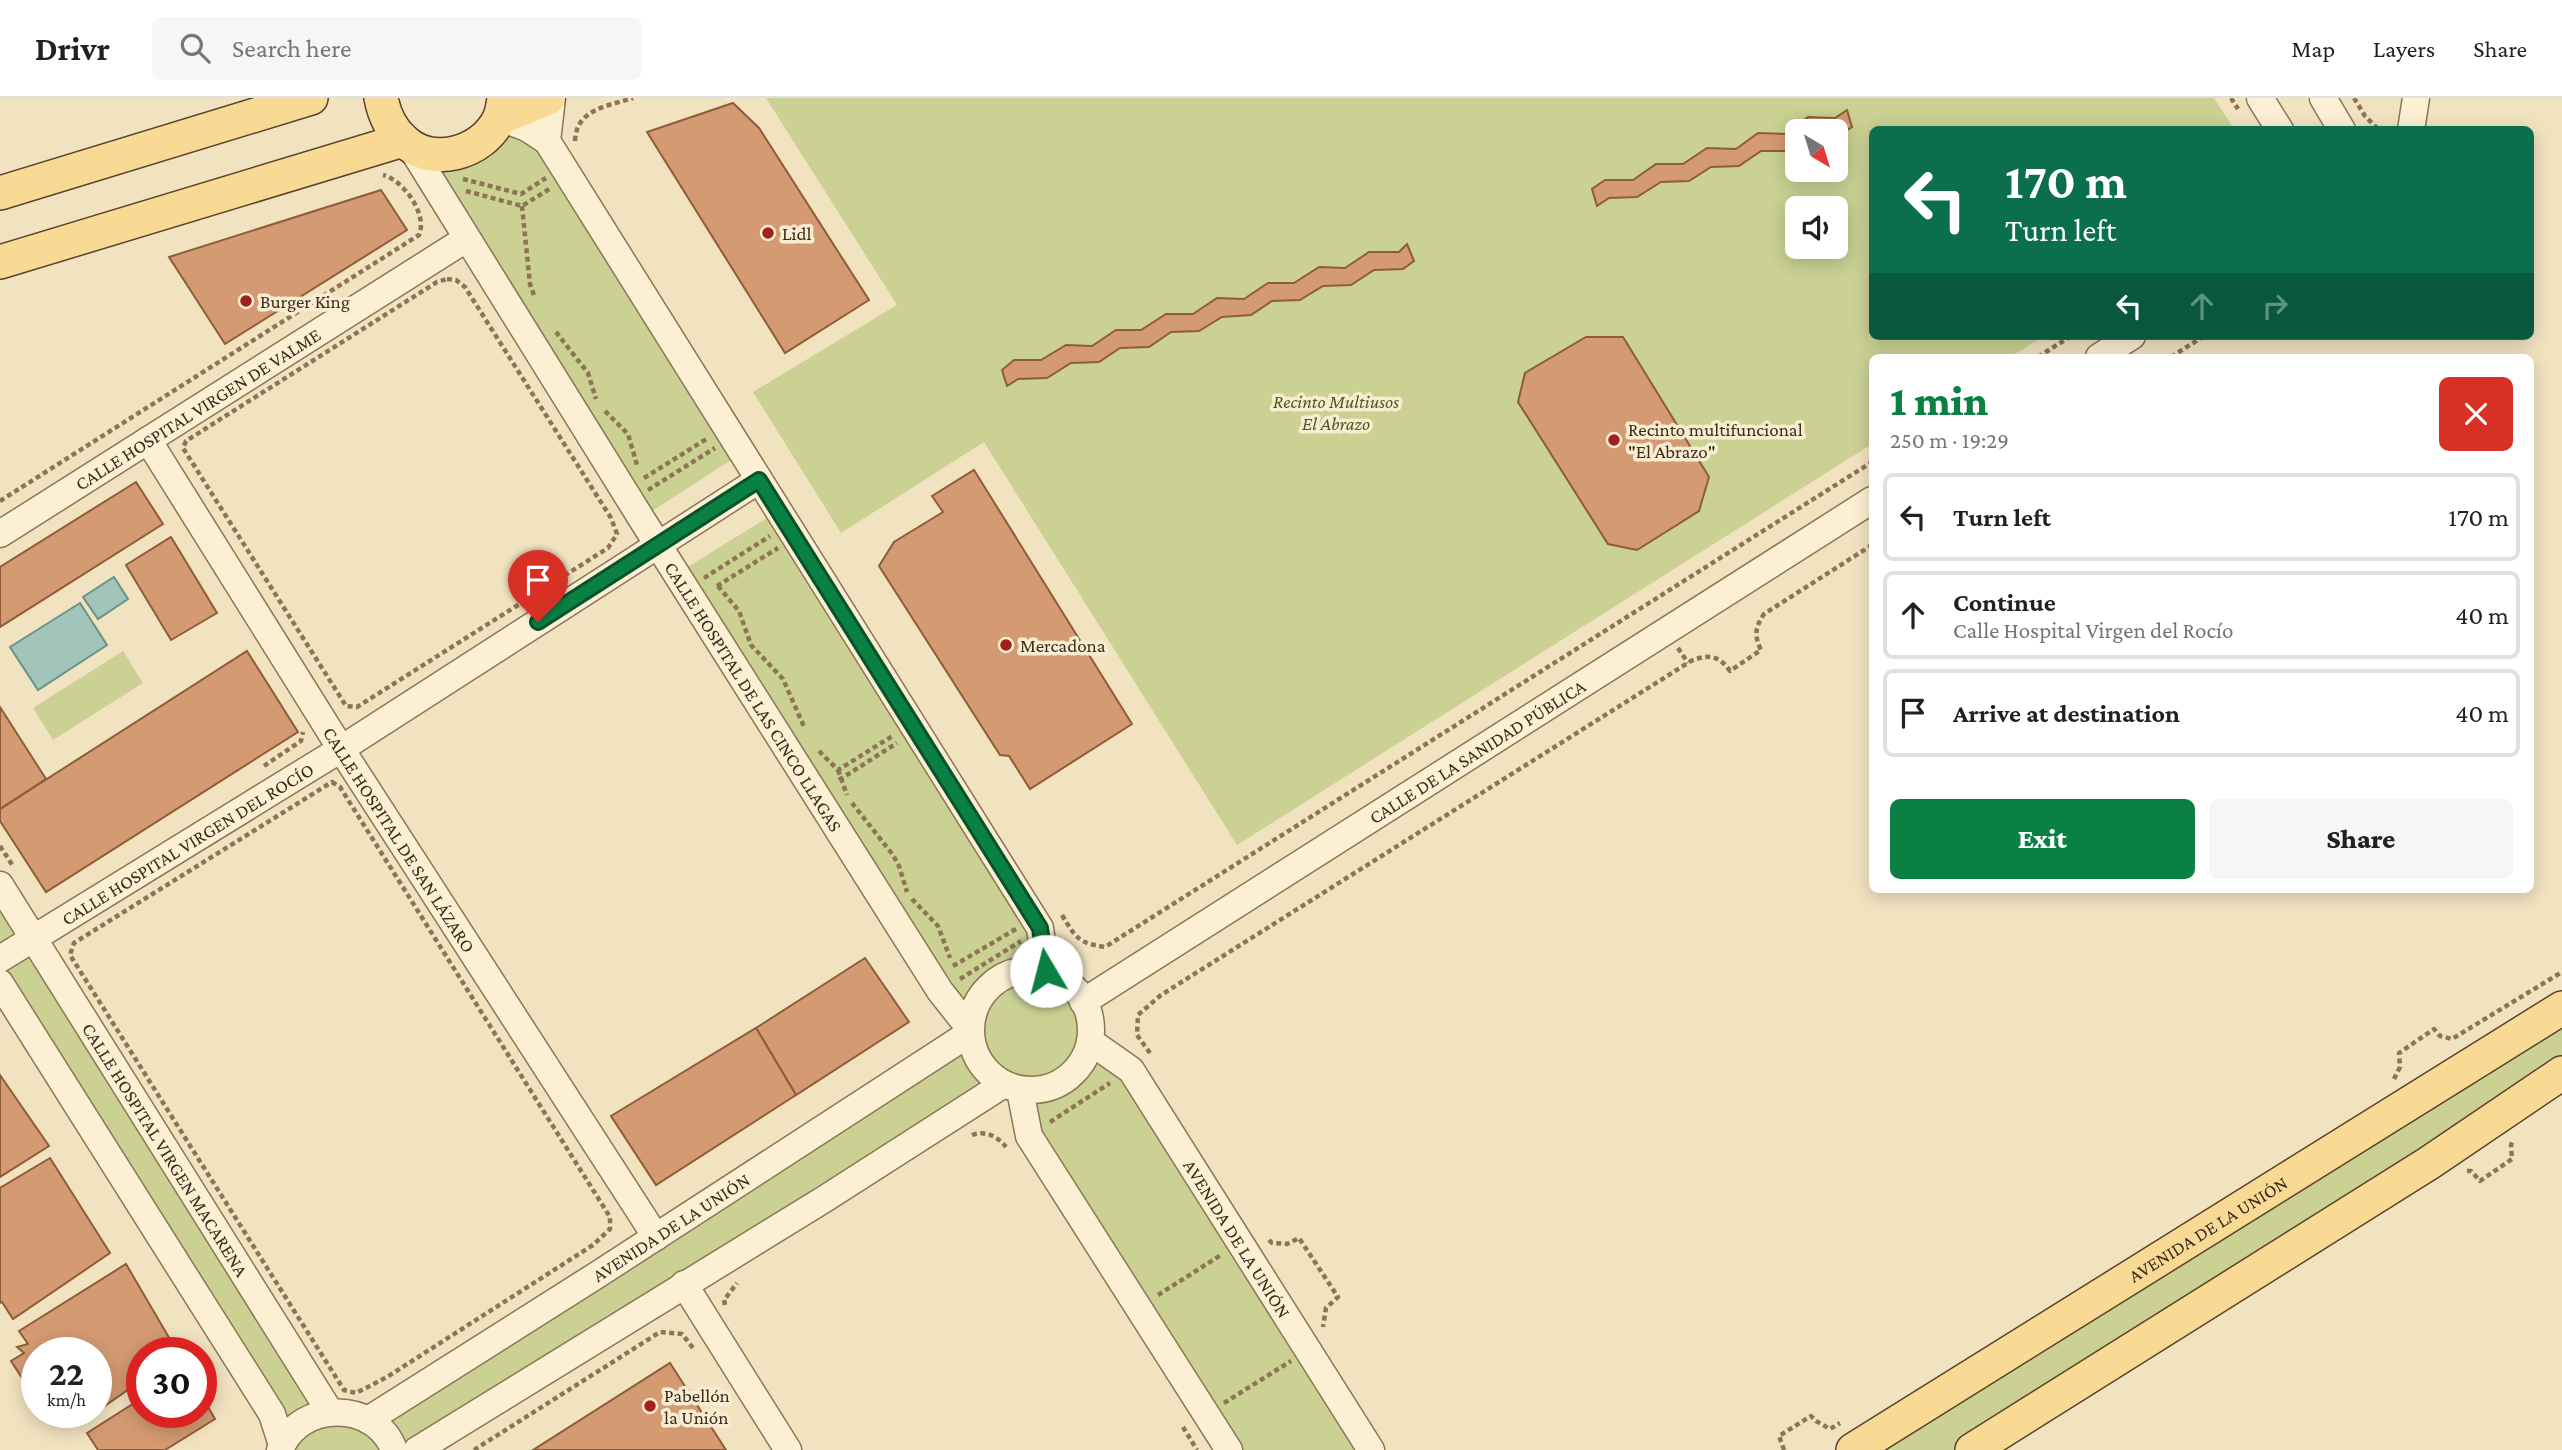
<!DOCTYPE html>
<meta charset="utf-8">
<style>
:root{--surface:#fff;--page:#f6f6f6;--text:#202124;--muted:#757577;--line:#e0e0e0;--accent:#0b8043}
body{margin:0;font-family:"Crimson Pro",serif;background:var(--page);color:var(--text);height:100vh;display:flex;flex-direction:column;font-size:26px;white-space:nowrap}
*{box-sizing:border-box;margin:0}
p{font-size:23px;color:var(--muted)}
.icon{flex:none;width:38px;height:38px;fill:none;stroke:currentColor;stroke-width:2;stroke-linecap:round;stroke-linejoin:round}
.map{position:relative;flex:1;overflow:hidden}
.details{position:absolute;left:1869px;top:256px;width:665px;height:539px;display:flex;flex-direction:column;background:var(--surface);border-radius:10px;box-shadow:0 4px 18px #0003}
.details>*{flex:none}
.top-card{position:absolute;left:1869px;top:28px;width:665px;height:214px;border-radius:10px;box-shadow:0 4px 18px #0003;background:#0b6e4f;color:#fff;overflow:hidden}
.needle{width:46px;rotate:142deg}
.fabs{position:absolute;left:1785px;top:21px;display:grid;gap:14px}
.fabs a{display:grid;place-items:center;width:63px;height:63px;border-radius:10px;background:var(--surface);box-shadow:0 4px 18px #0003;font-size:35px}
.speed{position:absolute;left:21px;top:1239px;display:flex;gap:14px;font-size:35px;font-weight:700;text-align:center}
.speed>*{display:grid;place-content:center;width:91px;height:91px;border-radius:50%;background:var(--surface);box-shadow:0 4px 18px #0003;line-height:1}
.speed small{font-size:18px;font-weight:400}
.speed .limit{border:10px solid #d22;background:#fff;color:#111}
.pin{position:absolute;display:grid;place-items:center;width:60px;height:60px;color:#fff;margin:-72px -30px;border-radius:50% 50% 50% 0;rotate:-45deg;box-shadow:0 0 7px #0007}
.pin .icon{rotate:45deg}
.me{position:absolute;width:77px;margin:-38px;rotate:352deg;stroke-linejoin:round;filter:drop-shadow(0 0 5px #0008)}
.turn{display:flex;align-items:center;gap:24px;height:147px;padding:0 21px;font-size:32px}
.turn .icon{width:91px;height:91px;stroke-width:2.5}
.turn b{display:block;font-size:49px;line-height:60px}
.lanes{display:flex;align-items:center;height:66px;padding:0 21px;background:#0003;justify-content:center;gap:35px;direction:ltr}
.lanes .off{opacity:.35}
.round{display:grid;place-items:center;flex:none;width:74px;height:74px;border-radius:10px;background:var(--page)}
.head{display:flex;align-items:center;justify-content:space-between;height:119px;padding:0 21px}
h1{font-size:42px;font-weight:800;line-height:52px;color:var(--accent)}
.primary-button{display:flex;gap:14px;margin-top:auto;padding:14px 21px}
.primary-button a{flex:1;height:80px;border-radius:10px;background:var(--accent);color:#fff;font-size:28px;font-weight:800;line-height:80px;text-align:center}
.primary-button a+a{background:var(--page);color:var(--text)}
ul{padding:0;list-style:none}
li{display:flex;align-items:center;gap:21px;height:88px;margin:0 14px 10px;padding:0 7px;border:4px solid var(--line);border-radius:10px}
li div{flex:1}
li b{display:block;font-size:26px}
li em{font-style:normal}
header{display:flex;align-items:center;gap:42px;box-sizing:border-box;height:98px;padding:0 35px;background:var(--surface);border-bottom:2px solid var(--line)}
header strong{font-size:33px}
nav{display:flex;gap:38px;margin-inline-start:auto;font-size:24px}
.search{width:490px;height:63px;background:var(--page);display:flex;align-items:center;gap:18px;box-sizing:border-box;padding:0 24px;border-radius:10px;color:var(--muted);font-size:26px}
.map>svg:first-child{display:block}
</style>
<header>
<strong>Drivr</strong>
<div class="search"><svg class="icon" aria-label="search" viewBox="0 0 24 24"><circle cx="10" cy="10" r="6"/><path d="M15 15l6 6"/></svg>Search here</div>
<nav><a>Map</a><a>Layers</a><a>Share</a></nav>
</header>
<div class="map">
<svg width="2562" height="1352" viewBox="0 0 2562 1352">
<rect width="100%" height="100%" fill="#f2e3c0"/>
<g fill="#cad193" fill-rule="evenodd">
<path d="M766,0H2214L2234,31L1872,32V238H2044L2010,259H1872V346L1237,747L984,344L841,435L753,294L897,207ZM1797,33H1836V72H1797ZM1797,110H1836V149H1797Z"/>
<path d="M527,30L742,355L641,420L427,55Z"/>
<path d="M778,413L1040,830L1046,873C1078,887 1092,908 1091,944L1131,972L1371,1352H1229L1004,986L417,1352H280L0,885V787L329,1314L368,1321L970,932L676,476Z"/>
<path d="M123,553L143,585L53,642L33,610Z"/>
<path d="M2562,910V975L1971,1352H1853Z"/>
</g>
<g fill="#a3c4ba" stroke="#699389" stroke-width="2">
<path d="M114,479L128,501L98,521L83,499Z"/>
<path d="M80,505L107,547L38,592L10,549Z"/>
</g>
<g fill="#d49b72" stroke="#8f5c39" stroke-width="2">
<path d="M733,5L759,30L869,202L785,255L647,34Z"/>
<path d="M1847,12L1852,29L1839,37H1836V33H1797V48L1790,53H1761L1739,68L1711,69L1689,83L1661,84L1637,99L1609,100L1597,108L1592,91L1605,82H1633L1656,66H1683L1707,50L1736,51L1758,35L1785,36L1808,19L1835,20Z"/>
<path d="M381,92L407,132L225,246L169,159Z"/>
<path d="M1407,146L1414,163L1403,171L1374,172L1351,187L1323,188L1300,202L1272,203L1251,217L1222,219L1199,233L1171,234L1149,249L1120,250L1099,264L1071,265L1047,280L1018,281L1007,288L1002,272L1014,262H1041L1066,247L1092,248L1116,232H1141L1166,216H1193L1217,200L1244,201L1268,185H1294L1319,169L1345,170L1369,154H1399Z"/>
<path d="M1586,239H1623L1709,379L1699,413L1637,452L1608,446L1518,304L1525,275Z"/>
<path d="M974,372L1132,626L1030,691L1009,658L1000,657L879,468L894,444L943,414L932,398Z"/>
<path d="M136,384L163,426L0,529V469Z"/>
<path d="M171,439L217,515L171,542L126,467Z"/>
<path d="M247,553L298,634L46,794L0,723V711Z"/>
<path d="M0,609L46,681L0,711Z"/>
<path d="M865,860L909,924L796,997L756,930Z"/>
<path d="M756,930L796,997L656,1087L611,1018Z"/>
<path d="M0,977L49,1048L0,1079Z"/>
<path d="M50,1060L110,1155L13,1221L2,1204L0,1205V1090Z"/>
<path d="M126,1166L178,1255H142V1282L96,1314V1255H37V1303L11,1263L24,1255L17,1249L28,1246L19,1233Z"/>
<path d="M670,1265L726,1352H533Z"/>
<path d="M201,1297L215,1321L165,1352H98L87,1335L142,1300V1314H201Z"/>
<path d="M74,1314H96L82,1324Z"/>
</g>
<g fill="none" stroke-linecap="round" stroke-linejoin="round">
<g stroke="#8d7456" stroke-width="29">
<g id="minor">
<path d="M552,0L547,43L1040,830L1046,873"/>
<path d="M2260,0L2280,32"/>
<path d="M2323,0L2342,32"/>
<path d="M500,20L527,30L547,43"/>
<path d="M2411,32L2416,0"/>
<path id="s1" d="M410,48L641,420L940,893L970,931"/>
<path d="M2099,259L2132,238"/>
<path id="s2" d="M148,342L341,651L656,1139"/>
<path id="s3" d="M0,436L466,141"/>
<path id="s4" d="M0,787L330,1314"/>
<path id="s5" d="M0,861L341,651L759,382"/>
<circle cx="1031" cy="932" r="60"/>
<path d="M0,885L272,1316L282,1347"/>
<path id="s6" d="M1083,904L1872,402"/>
<path id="s7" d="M1091,944L1131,972L1371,1352"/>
<path d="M1020,992L1029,1038L1229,1352"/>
<path d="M684,1186L788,1352"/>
<path id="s8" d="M368,1322L597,1177L970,935"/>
<path d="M280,1352C299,1302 376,1302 394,1352"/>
<path d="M417,1352L823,1102L1004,986"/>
</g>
</g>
<g stroke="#5a412b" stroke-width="36">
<g id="major">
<path d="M381,0C384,16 391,31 403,42C432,70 483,55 499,21C502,15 503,7 504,0"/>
<path d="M500,20L548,0"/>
<path d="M0,95L311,0"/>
<path d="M0,164L403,42"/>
<path id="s9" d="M1853,1352L2562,910"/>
<path d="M1972,1352L2429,1065L2562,975"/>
</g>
</g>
<g stroke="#8d7456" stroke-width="4.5" stroke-dasharray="5 3.5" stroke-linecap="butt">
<path d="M2231,0L2238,11"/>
<path d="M2354,0L2365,18L2379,32"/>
<path d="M575,43C576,11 608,8 633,0"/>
<path d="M463,81L521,96L546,80"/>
<path d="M466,93L522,108L551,90"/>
<path d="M522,108L530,186L535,200"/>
<path d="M447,181L456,182L465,189L611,420L617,436L608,450L357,609L346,608L183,350L186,343L437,184Z"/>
<path d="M556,234L588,275L596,301"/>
<path d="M2038,259L2071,238"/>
<path d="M2171,259L2204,238"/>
<path d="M605,313L628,336L637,367"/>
<path d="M644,380L708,340"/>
<path d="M648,392L715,350"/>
<path d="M0,403L419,137C428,116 403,82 383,77"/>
<path d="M704,480L770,438"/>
<path d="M717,488L778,450"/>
<path d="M718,488L739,513L751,547L783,581L805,631"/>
<path d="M1678,550L1688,565"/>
<path d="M819,653L838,672L894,637"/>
<path d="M264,668L301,643L303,634"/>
<path d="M838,672L847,697"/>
<path d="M839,682L897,645"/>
<path d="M332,684L340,689L610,1119V1131L593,1147L387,1279L356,1295L344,1292L70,857L74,845Z"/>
<path d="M852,705L893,757L899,768L907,794"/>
<path d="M0,748L13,768"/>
<path d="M912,801L938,828L950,860"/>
<path d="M1062,817C1076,840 1078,845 1105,849L1872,364"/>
<path d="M953,868L1016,831"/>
<path d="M960,881L1021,843"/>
<path d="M1150,955L1137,937L1138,917L1161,897L1691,563C1708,556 1719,557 1730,573L1761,552C1754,537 1755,530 1764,516L1872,447"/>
<path d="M2394,981L2400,969L2399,955L2434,931L2440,938L2452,941L2562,874"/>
<path d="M1050,1024L1110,985"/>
<path d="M972,1037C986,1032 998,1039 1006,1049"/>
<path d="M2467,1073H2471L2480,1083L2512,1061L2511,1047L2513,1042"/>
<path d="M1269,1142L1272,1145L1287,1146L1299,1140L1338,1199L1326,1210L1323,1229"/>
<path d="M1158,1197L1221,1157"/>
<path d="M725,1207L724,1202L737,1185"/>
<path d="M1224,1305L1291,1263"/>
<path d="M1183,1329L1197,1352"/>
<path d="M474,1352L660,1234L682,1236L693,1250"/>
<path d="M1784,1352L1779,1338L1811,1318L1816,1323L1830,1331L1840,1325"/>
</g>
<use href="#minor" stroke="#fcf0d4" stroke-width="26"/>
<use href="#major" stroke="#f9da94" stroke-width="33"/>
</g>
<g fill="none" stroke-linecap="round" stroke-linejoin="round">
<g stroke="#07532c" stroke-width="18">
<path id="route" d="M538,524L759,382L1040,830L1046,873"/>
</g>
<use href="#route" stroke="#0b8043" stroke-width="12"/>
</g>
<g fill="#a22020" stroke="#f9edd1" stroke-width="2.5">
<circle cx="768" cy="135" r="7"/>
<circle cx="246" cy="203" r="7"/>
<circle cx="1614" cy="342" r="7"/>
<circle cx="1006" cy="547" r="7"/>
<circle cx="650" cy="1308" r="7"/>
</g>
<g text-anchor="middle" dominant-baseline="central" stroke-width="7" stroke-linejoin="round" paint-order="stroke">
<g font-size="19" fill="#3b2b1c" stroke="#f9edd1" text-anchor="start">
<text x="782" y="135">Lidl</text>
<text x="260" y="203">Burger King</text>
<text x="1628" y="331">Recinto multifuncional<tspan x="1628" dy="22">"El Abrazo"</tspan></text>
<text x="1020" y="547">Mercadona</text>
<text x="664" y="1297">Pabellón<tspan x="664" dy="22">la Unión</tspan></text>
</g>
<g font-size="19" font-style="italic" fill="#4b5a20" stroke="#f9edd1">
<text x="1336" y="303">Recinto Multiusos<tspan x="1336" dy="22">El Abrazo</tspan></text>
</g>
<g font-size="19" fill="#3b2b1c" stroke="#f9edd1">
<text stroke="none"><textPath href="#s3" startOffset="234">CALLE HOSPITAL VIRGEN DE VALME</textPath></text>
<text stroke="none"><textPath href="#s1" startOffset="649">CALLE HOSPITAL DE LAS CINCO LLAGAS</textPath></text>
<text stroke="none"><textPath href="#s6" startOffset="467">CALLE DE LA SANIDAD PÚBLICA</textPath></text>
<text stroke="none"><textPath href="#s2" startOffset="472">CALLE HOSPITAL DE SAN LÁZARO</textPath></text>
<text stroke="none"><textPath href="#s5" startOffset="220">CALLE HOSPITAL VIRGEN DEL ROCÍO</textPath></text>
<text stroke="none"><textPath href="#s4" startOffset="312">CALLE HOSPITAL VIRGEN MACARENA</textPath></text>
<text stroke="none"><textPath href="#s8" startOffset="359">AVENIDA DE LA UNIÓN</textPath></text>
<text stroke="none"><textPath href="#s9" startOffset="418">AVENIDA DE LA UNIÓN</textPath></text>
<text stroke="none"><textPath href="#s7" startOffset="248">AVENIDA DE LA UNIÓN</textPath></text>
</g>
</g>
</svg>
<div class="fabs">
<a><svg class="needle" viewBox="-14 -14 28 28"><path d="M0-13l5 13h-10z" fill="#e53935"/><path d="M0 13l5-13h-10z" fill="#757577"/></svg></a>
<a><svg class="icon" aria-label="sound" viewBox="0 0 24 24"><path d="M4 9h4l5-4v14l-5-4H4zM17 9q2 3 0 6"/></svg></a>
</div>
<div class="speed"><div>22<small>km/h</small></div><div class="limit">30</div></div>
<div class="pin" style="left:538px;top:524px;background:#d93025"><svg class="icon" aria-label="arrive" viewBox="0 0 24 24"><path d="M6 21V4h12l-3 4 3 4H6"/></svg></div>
<svg class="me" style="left:1046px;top:873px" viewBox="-20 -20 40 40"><circle r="19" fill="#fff"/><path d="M0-13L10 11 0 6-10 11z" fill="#0b8043"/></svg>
<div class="top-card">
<div class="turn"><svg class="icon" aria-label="left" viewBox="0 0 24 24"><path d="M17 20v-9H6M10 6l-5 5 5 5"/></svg><div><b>170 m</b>Turn left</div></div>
<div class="lanes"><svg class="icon" aria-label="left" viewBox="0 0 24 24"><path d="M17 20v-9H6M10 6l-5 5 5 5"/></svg><svg class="icon off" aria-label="ahead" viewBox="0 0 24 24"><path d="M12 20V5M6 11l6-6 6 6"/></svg><svg class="icon off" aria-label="right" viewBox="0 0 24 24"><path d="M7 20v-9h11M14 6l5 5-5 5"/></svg></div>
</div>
<section class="details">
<div class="head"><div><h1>1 min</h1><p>250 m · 19:29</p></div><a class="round" style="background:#d93025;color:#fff"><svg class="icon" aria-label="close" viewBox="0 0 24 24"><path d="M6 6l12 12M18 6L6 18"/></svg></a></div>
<ul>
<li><svg class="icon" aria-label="left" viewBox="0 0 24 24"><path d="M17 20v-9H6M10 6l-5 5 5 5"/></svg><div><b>Turn left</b></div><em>170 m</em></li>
<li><svg class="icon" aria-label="ahead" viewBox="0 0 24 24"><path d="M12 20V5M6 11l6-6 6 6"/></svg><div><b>Continue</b><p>Calle Hospital Virgen del Rocío</p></div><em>40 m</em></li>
<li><svg class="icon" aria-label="arrive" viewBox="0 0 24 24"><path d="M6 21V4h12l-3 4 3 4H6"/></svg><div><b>Arrive at destination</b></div><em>40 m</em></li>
</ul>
<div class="primary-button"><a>Exit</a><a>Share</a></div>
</section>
</div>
